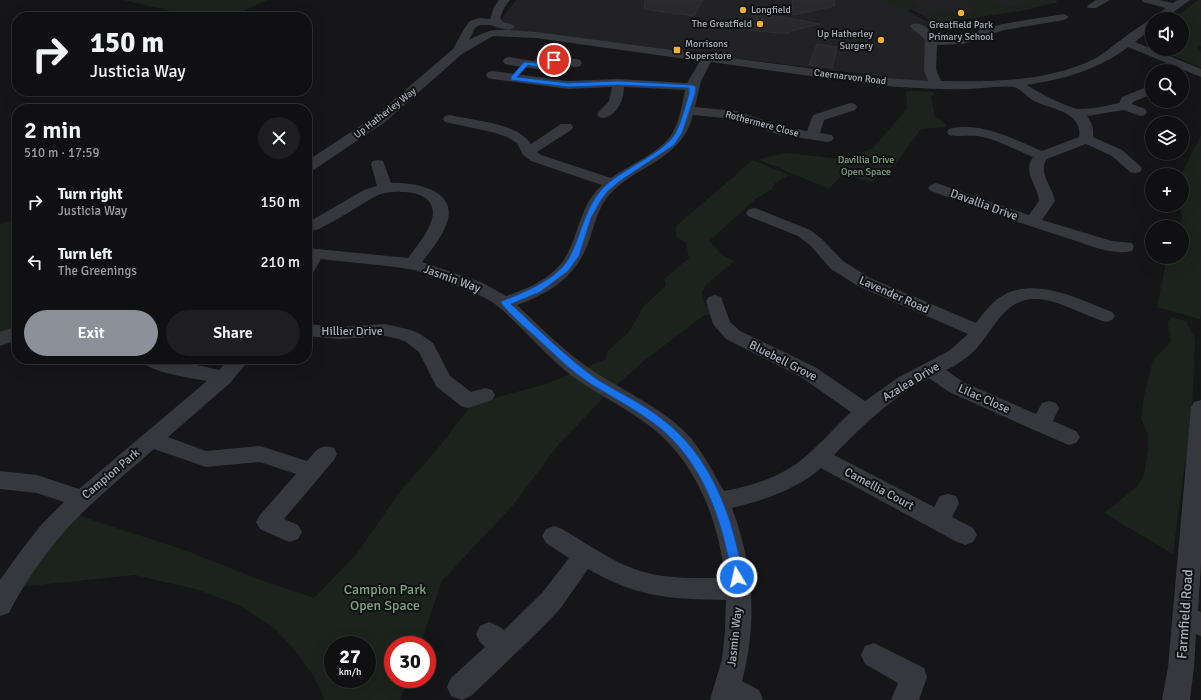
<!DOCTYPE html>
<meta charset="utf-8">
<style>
:root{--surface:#101012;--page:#1e1e20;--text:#f1f3f6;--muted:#9c9d9f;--line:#303032;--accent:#8c9099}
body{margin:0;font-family:Signika,sans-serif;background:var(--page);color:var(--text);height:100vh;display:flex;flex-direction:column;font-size:15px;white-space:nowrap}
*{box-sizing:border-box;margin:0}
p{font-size:13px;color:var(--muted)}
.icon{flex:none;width:22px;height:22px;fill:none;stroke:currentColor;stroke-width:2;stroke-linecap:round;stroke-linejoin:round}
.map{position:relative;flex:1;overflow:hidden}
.side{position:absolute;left:12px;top:104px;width:300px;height:260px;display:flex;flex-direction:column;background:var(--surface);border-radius:16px;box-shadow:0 4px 16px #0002,0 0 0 1px var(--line)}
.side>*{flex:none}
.hud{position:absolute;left:12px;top:12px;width:300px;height:84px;border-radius:16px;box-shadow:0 4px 16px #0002,0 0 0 1px var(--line);background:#101012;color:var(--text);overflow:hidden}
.fabs{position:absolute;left:1145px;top:12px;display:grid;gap:8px}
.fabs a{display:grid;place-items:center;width:44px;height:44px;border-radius:50%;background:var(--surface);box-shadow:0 4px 16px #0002,0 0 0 1px var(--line);font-size:20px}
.speed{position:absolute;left:324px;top:636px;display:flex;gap:8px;font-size:20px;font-weight:700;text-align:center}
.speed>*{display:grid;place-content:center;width:52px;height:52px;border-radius:50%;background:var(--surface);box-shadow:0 4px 16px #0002,0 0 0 1px var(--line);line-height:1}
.speed small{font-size:10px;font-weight:400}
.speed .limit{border:6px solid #d22;background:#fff;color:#111}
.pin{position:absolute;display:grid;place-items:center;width:34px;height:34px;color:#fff;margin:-17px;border:2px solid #fff;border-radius:50%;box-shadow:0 1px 4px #0007}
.me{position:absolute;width:44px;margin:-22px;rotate:351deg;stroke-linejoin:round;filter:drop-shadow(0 0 3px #0008)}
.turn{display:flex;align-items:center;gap:14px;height:84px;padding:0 12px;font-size:18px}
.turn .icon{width:52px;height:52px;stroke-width:2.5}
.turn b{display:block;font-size:28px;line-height:34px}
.round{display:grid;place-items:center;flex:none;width:42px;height:42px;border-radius:21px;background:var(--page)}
.summary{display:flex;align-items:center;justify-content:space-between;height:68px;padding:0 12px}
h1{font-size:24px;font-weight:600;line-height:30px}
.action{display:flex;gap:8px;margin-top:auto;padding:8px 12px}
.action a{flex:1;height:46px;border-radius:24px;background:var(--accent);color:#fff;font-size:16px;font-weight:600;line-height:46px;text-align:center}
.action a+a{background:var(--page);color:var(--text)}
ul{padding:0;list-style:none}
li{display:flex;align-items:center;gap:12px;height:60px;padding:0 12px}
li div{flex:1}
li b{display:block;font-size:15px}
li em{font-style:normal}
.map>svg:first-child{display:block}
</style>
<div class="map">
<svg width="1201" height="700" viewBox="0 0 1201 700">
<rect width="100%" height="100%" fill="#161618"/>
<g fill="#222225">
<path d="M516,0H887L926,21L940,84L495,28Z"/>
<path d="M890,0H1054L1058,2L1026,10L940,23Z"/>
</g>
<g fill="#1c231d" fill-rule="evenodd">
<path d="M123,0H267L231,17H198Z"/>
<path d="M885,0H912L922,7L906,11Z"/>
<path d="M979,0H992L1006,7L1034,2L1038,4L1048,2L1045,0H1054L1058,2C1014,13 969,17 925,26L922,23L929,21L925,16C931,14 937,12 944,12C954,11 965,20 975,10L974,7L969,2Z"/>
<path d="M1198,0H1201V46L1198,47L1201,53V68L1158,49H1182V19H1174Z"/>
<path d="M906,91L934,92L935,95L931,96L935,117L943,121L947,127L921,129L895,165L875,179L874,183C861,180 855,175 841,176L829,189L758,159L786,153L842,159L873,148L907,109Z"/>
<path d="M1201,135V313L1200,319L1157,307L1167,257H1182V227H1179L1182,218L1180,205H1182L1181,175Z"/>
<path d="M752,160L789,175L775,183L772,189L757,198L709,241L722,255L734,261L706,285L702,292L705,305L710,309L712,314L703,316L645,360L610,391L559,444L513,505L442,581L420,645H393V679H408L400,700H325L314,677L295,650L274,628L239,605L199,590L135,575L9,588L68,512L187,551L258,579L314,598L356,555L401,490L436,451L472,404L546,384L606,359L607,352L629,332L644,306L666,286L664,279L689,258L686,243L676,236V226L738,173ZM333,645H367V679H333Z"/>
<path d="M17,218V332L0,340V224Z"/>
<path d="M1170,318H1174L1186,321L1195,339L1193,388L1189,443L1184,469L1173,554L1104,513L1137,487L1144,475L1148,450V434L1141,419L1144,396L1153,360L1171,342L1168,323Z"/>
</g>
<g fill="#29292c" stroke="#303034">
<path d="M645,0H703L694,16L644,9Z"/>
<path d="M792,0H834L835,6L793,15Z"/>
<path d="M753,13L772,15L820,24L790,31L789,33H776L746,29Z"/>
<path d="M817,44L837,47L832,68L809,65Z"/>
</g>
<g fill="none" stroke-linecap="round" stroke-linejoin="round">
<g fill="#37383d" fill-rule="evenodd">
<path d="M499,0H510L504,8L500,18L503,22L513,25L515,27L509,30L536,32L874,77L928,81L924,70L925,40C921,34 914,32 910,26L912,24C922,21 931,31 935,38H961L981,30L1003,24L1064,14L1069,17L1064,20L1004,30L963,44L937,45L936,70L941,81C991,82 1047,82 1094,59C1104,54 1112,46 1121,40C1129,33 1139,27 1148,21L1152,20L1151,19L1166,8L1143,2L1142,0H1159L1173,3L1178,0H1190L1164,19H1152V28L1135,42L1201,69V77L1128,47C1098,70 1064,79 1027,85C1037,92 1068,108 1079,109C1092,109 1106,106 1119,103L1122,97L1152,85V94L1133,102L1132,104L1145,109L1147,112L1145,115L1140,116L1124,110L1087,116C1092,123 1094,128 1093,137L1122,150L1140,166L1142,169L1140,172L1135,173L1130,172L1112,156L1086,144L1047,159C1037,171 1053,188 1055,201L1042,220L1112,241L1132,243L1134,247L1132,251C1111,256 1087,244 1067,238C1021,224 976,207 931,191L928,188L931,185L936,183L1029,215L1039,201C1038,186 1022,172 1033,157C1017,151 995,138 977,136C968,135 958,137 949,135L947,132L949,129C981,121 1013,139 1042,151L1079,137C1083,112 1051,109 1034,101C1027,97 1021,89 1014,87C1010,85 973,89 965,89C935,90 904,87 874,85L711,62L701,81L695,107L736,111L784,127L807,131L813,115L850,103L855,104L857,107L855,110L824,120L820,133L832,135L834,138L832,141L827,142L777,134L734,119L693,115C682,160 638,164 610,194C599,206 595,222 590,238C578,275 553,292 517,305C539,326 561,348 586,366C618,389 657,404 685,432C702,449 712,471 724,491C751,486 778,478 800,461C819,446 834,428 851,412L801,377L726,339L713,324L706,301L709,297L715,295L721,297L730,322L740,331L815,367L865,401L899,377L949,351L968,334L858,286L831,269L810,245L798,236L748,216L746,213L748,210L754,208L760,210L810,230L822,239L843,261L870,278L976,323C982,315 988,307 996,300C1031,273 1078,299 1112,312L1115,316L1112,320L1106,322C1085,316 1067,304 1045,300C1006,293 997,326 976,349C967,358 957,365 946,370L963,382L1036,414L1042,403L1049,401L1056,403L1059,408L1053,421L1076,431L1080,437L1076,443L1069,445L1034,430L949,392L929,378C892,397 863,425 834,455L934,507L940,496L948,494L956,496L959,503L952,517L973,528L977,535L973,542L965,545L957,542L821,468C796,490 764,500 732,508C753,565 758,622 742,681L759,690L763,700H710L722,659L725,631L726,600C671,599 638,598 588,569L560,609L540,630L471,696L462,700L451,696L447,687L451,678L485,647L480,642L476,634L480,626L489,622L498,626L504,630L542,593L569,558L546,543L542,536L546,529L554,526L562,529C591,546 619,567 652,574C676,579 701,578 725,578C719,522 697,463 651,427C627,408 598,395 572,376C546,356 525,330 500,308C487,297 469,290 454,285C439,280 423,271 408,269C380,264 350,263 321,259L313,273L307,274V248L408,258C420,242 452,206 417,194C406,191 391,191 381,194C373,197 366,202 359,206C345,215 331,223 317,230L307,231V223L364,190L377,186L371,164L373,161L378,160L383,161L391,183C412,182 455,188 448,219C444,235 432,249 422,262L483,283L506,296C527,289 553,278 565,258C580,233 579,206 602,185L531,161L523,155L517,143L507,137L492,132L445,122L443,119L445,116L450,115C474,121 516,122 531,144L561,124H571L573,127L571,130L537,152L541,155L611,178C629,165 662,152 673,132C680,119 682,104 685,90L624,87C624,100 617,115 604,118L599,117L597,114L609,101L612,87L568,89L492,79L488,78L486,75L488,72L492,71L568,81L618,79L687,83L700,61L536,38L493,36L462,54L385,122L312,171L307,172V161L375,116L453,49L464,29L470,21L479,18L490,19L494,7ZM480,25H489L509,30C491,29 484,32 469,40L475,28Z"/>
<path d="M1096,0H1110L1096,8H1088L1087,6Z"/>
<path d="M543,55L576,59L580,60L582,63L580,66L576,67L546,63L541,68L537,69L509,65L505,64L503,61L505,58L509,57L534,61L539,56Z"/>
<path d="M307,324L339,327L385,324L411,330L420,334L433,343L450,376L471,392L485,388L492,390L495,395L492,400L468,408L461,406L436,386L419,352L406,342L399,339L385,336L339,339L307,336Z"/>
<path d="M17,326V340L0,346V332Z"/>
<path d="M139,359H170L219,370L229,359H250L230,383L168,437L206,451L260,446L307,461C316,451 319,443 334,448L337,454L334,460L284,519L298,525L302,532L298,539L290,542L282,539L260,529L256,522L260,515L296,474L260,462L206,467L154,449C122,478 86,505 58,539C39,562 22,587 9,613L0,616V580L23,548L42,524L64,502L37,493L0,489V471L37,475L79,489L207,381C191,378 147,372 139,359Z"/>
<path d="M1201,400V564L1198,611L1201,612V636L1196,634L1194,667L1190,700H1162L1168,667L1191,407L1194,402Z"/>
<path d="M874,643L924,668L927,677L919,700H891L898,683L865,664L861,655L865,646Z"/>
</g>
</g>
<path fill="#1a73e8" stroke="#114b97" d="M541,57L554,58L557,60L554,62L544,61L537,67L528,65L517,77L568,83L618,81L692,85L696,87L695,94L682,133L674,145L620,181L608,191L601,200L591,218L579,256L568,271L540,292L511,304C538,329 565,356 595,378C617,392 642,403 662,419C712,457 733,517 743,577L742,580L737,582L733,580L732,577C722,519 703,461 655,424C635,409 612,397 591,384C571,371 555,355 538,339C526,328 511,316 501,303L502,301C525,292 561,278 571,254C582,232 585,208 602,189C620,169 666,153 676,132C682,121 685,106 689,94V88L618,85L568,87L511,80V77L524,62L536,63Z"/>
<g fill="#f2b134" stroke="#111113" stroke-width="1.5">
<circle cx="743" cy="10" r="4"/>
<circle cx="961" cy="13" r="4"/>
<circle cx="760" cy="24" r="4"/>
<circle cx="881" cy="40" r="4"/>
<rect x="673" y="46" width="8" height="8" rx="2"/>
</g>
<g text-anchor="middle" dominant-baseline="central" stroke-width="4" stroke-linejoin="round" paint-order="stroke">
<g font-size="10" fill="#a8adb8" stroke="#111113" text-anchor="start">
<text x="751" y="10">Longfield</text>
<text x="752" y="24" text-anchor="end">The Greatfield</text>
<text x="961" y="25" text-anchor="middle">Greatfield Park<tspan x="961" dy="12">Primary School</tspan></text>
<text x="873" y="34" text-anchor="end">Up Hatherley<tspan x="873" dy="12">Surgery</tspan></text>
<text x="685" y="44">Morrisons<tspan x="685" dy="12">Superstore</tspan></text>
</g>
<g font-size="10" fill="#a8adb8" stroke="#111113">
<text transform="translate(850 77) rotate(7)">Caernarvon Road</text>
<text transform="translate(385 113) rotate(-38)">Up Hatherley Way</text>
<text transform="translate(762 124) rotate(15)">Rothermere Close</text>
</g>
<g font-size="10" fill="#7fa381" stroke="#111113">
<text x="866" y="160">Davillia Drive<tspan x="866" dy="12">Open Space</tspan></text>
</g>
<g font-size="12" fill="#a8adb8" stroke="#111113">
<text transform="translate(984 205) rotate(20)">Davallia Drive</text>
<text transform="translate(452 279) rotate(20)">Jasmin Way</text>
<text transform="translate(894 295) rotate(24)">Lavender Road</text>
<text x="352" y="331">Hillier Drive</text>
<text transform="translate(783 361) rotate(27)">Bluebell Grove</text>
<text transform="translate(911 382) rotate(-31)">Azalea Drive</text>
<text transform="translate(984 399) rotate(24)">Lilac Close</text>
<text transform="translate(111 474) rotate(-40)">Campion Park</text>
<text transform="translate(879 489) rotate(28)">Camellia Court</text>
<text transform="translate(735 637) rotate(-84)">Jasmin Way</text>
</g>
<g font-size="14" fill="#7fa381" stroke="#111113">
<text x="385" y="589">Campion Park<tspan x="385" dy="16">Open Space</tspan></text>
</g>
<g font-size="14" fill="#a8adb8" stroke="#111113">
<text transform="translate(1185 614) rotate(-86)">Farmfield Road</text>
</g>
</g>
</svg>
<div class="fabs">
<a><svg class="icon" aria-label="sound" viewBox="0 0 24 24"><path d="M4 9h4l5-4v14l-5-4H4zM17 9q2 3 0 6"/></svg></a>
<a><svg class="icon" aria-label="search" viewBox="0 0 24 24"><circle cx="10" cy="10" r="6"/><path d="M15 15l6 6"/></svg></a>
<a><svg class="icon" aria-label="layers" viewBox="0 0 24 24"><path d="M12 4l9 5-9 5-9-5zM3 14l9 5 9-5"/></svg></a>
<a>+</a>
<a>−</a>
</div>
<div class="speed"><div>27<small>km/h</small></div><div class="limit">30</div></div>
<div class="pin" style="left:554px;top:60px;background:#d93025"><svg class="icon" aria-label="arrive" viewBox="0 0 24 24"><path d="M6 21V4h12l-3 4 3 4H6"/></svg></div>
<svg class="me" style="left:737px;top:577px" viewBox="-20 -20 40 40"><circle r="17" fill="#1a73e8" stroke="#fff" stroke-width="3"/><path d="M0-11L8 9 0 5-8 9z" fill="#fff"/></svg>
<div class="hud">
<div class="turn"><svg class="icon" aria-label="right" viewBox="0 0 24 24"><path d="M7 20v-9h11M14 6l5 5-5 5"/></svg><div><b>150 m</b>Justicia Way</div></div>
</div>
<section class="side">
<div class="summary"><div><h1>2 min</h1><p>510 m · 17:59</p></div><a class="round"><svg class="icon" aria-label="close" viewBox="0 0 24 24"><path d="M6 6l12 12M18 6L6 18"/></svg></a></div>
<ul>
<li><svg class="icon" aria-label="right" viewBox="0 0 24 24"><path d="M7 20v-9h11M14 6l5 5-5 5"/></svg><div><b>Turn right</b><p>Justicia Way</p></div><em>150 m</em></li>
<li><svg class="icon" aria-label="left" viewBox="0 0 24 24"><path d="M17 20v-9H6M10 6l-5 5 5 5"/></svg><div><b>Turn left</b><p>The Greenings</p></div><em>210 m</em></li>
</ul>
<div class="action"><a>Exit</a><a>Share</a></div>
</section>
</div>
